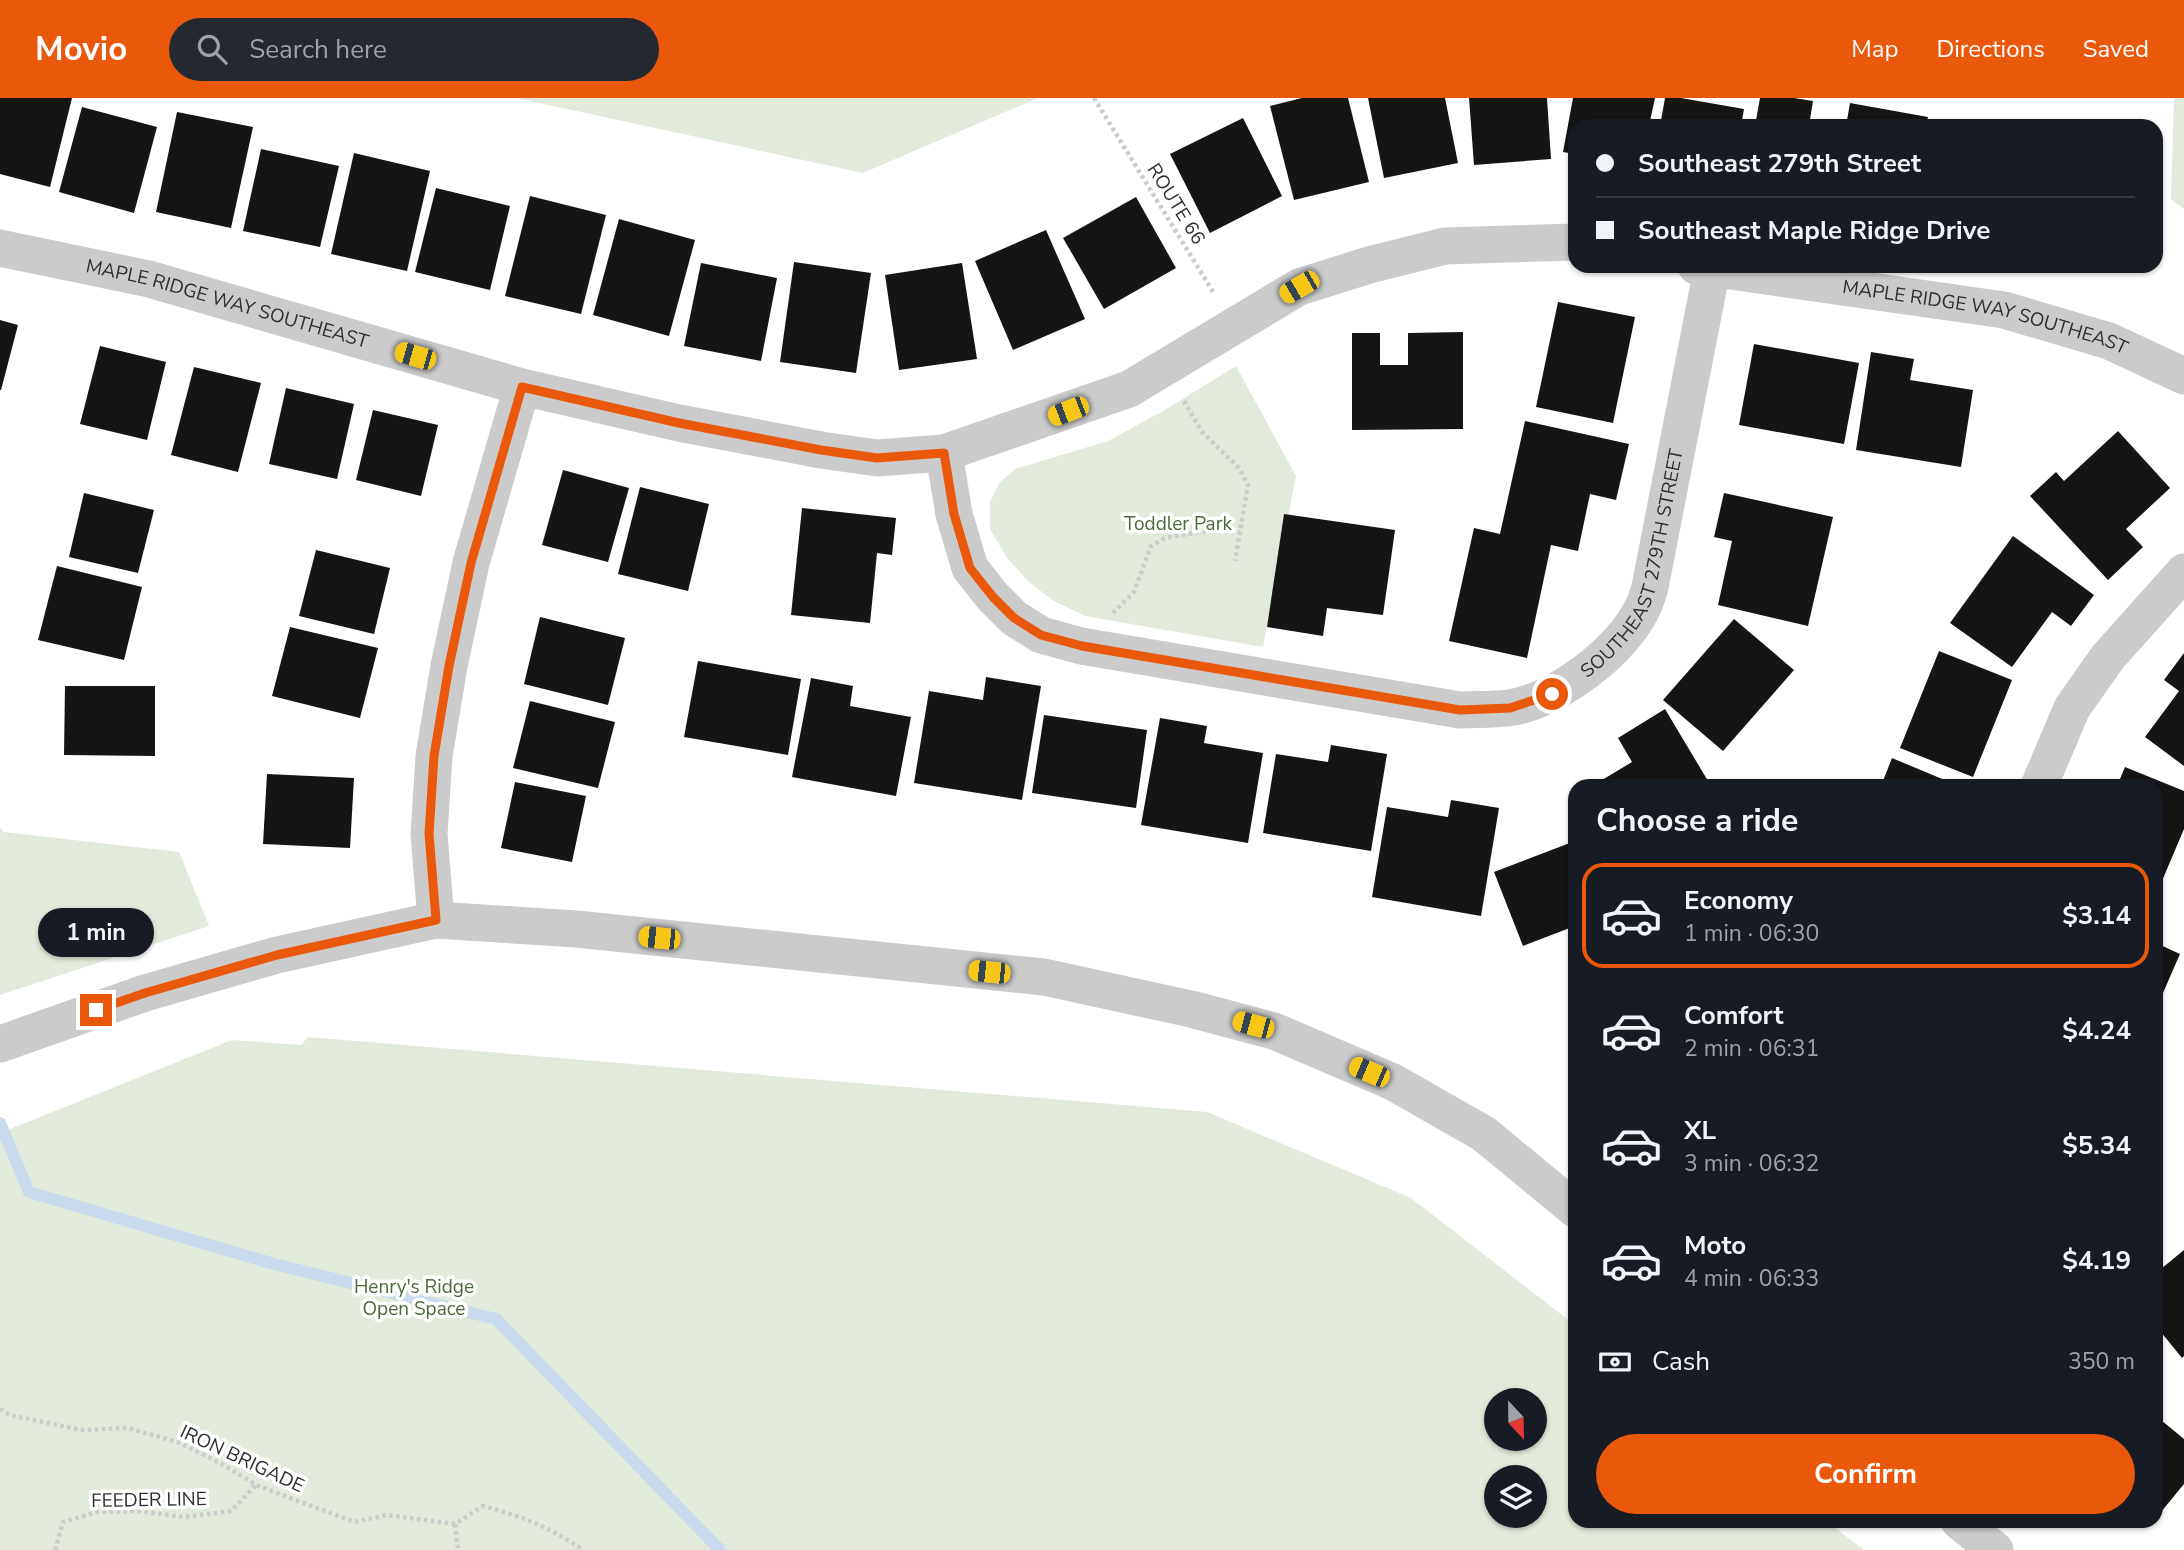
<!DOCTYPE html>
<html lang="en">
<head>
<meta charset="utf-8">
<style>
  body { margin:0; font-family:"Nunito Sans",sans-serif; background:#242831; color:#f1f3f6; height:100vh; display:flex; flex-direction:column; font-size:26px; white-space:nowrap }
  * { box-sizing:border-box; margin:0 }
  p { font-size:23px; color:#9ea1a6 }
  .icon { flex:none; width:38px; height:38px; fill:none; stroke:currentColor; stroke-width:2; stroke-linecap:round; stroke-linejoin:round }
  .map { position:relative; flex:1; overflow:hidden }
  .panel { position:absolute; left:1568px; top:681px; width:595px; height:749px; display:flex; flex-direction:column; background:#171b24; border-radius:21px; box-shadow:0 2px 5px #0004 }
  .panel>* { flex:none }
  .guide { position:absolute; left:1568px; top:21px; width:595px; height:154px; border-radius:21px; box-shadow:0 2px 5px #0004; display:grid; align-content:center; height:154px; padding:0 28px; background:#171b24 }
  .needle { width:46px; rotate:158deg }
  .tools { position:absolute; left:1484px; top:1290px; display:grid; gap:14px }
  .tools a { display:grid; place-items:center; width:63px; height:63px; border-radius:50%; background:#171b24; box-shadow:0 2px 5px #0004; font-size:35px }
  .end { position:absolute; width:32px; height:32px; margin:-16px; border:9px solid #ea580c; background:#fff; box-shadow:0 0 0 4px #fff }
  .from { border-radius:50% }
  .bubble { position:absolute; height:49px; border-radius:24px; background:#171b24; box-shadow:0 2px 5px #0004; font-size:23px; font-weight:700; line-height:49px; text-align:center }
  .car { position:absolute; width:21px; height:42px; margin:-21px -10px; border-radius:9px; box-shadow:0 0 5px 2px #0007; background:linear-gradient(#f5c518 24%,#345 0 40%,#f5c518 0 76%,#345 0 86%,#f5c518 0) }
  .guide b { display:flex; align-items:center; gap:24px; height:66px; font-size:26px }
  .guide b+b { border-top:2px solid #363941 }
  .guide i { width:18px; height:18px; background:#f1f3f6 }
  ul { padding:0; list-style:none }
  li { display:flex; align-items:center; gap:21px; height:105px; margin:0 14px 10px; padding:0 14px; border:4px solid transparent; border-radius:21px }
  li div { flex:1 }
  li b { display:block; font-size:26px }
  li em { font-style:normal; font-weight:700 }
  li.current { border-color:#ea580c }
  li>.icon { width:63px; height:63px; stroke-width:1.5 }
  h2 { padding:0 28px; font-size:32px; line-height:84px }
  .pay { display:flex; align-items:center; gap:18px; height:77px; padding:0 28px; font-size:26px }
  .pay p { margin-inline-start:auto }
  .cta { display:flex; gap:14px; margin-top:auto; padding:14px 28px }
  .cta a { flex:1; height:80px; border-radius:42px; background:#ea580c; color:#fff; font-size:28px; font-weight:700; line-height:80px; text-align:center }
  header { display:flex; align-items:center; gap:42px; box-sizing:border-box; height:98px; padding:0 35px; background:#ea580c; color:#fff }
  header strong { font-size:33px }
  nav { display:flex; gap:38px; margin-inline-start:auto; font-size:24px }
  .search { width:490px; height:63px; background:#242831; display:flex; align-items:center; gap:18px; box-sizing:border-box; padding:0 24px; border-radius:38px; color:#9ea1a6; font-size:26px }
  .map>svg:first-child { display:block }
  .green { fill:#e2ebdb; fill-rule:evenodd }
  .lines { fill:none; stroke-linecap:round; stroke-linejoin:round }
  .stream { stroke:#c8daeb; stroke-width:12 }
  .building { fill:#151515 }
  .path { stroke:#cbcbcb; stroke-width:4.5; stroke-dasharray:3.5 3.5; stroke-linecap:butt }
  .minor { stroke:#cbcbcb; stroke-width:37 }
  .route { stroke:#ea580c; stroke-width:9 }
  .labels { text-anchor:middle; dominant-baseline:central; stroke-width:7; stroke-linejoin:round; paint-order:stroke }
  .street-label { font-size:19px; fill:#2e2e2e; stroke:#fff }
  .park-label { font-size:19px; fill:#4c693c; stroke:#fff }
</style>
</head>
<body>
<header>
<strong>Movio</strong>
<div class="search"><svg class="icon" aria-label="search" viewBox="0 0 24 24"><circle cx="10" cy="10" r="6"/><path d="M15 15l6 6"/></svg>Search here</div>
<nav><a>Map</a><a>Directions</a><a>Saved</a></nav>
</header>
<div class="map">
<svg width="2184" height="1452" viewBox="0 0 2184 1452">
  <rect width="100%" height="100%" fill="#fff"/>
  <g class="green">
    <path d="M516,0H1038L863,75Z"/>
    <path d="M2174,0H2184V111L2171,101Z"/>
    <path d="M1236,268L1296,378L1263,549L1085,518L1052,502L1028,483L1007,460L990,431V404L1000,384L1015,371L1108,343L1163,313Z"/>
    <path d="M0,729L4,734L179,754L209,828L0,897Z"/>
    <path d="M308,939L1207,1014L1411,1100L1575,1227V1423H1826L1864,1452H0V1035L232,942L301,947ZM1535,1302V1340H1496V1302ZM1535,1379V1418H1496V1379Z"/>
  </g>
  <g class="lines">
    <path class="stream" d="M0,1025L29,1094L274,1166L496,1221L720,1452"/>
  </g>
  <g class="building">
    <path d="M0,0H72L50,89L0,76Z"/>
    <path d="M1302,0H1348L1369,84L1294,102L1270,8Z"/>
    <path d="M1368,0H1445L1458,65L1384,80Z"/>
    <path d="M1469,0H1547L1551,61L1474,67Z"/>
    <path d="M1573,0H1655L1649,28H1575V56L1563,54Z"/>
    <path d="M1665,0H1681L1744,11L1741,28H1660Z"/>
    <path d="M1760,0H1794L1813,3L1809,28H1755Z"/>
    <path d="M1850,5L1928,19L1926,28H1846Z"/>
    <path d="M82,9L157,29L134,115L59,94Z"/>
    <path d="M177,14L253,29L231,130L156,114Z"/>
    <path d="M1243,20L1282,98L1210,135L1170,56Z"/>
    <path d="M261,51L339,68L320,149L243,133Z"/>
    <path d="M354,55L430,73L407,173L331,156Z"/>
    <path d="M436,90L510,108L490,192L415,174Z"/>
    <path d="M530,98L606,117L581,216L505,198Z"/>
    <path d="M1136,99L1176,170L1104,211L1063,140Z"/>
    <path d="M619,121L695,142L669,238L593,217Z"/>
    <path d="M1046,132L1085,221L1013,252L975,163Z"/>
    <path d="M794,164L871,175L856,275L780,264Z"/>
    <path d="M701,165L777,180L761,263L684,248Z"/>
    <path d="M962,165L977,261L899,272L885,177Z"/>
    <path d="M1558,204L1635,219L1613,325L1536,309Z"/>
    <path d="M0,222L18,227L1,292H0Z"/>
    <path d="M1463,234V331L1352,332V235H1380V267H1408V235Z"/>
    <path d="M1754,246L1859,265L1844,346L1739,327Z"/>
    <path d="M100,248L166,264L147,342L80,326Z"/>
    <path d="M1871,254L1914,261L1910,282L1973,292L1961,369L1856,352Z"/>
    <path d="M194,269L261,285L238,374L171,357Z"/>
    <path d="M286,290L354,306L337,381L269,366Z"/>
    <path d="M373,312L438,327L421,398L356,382Z"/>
    <path d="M1525,323L1629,346L1616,402L1590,396L1578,453L1551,447L1527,560L1449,543L1474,430L1500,436Z"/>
    <path d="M2118,333L2170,390L2126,431L2143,449L2108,482L2030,398L2056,374L2064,383Z"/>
    <path d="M563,372L629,390L608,464L542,447Z"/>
    <path d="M640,389L709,406L688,493L618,476Z"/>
    <path d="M84,395L154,412L138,475L69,459Z"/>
    <path d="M1724,395L1833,419L1808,528L1718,507L1732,443L1714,439Z"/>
    <path d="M802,410L896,420L892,457L877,455L870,525L791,517Z"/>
    <path d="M1284,416L1395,432L1383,517L1327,510L1323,538L1267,529Z"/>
    <path d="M2013,438L2094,497L2071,528L2052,514L2012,569L1950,525Z"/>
    <path d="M316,452L390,470L374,536L299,518Z"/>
    <path d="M57,468L142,489L124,562L38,542Z"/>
    <path d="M540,519L625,540L608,607L524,586Z"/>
    <path d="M1734,521L1794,572L1723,653L1663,602Z"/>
    <path d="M290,529L378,550L360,620L272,598Z"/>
    <path d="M1939,553L2012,582L1973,679L1900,650Z"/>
    <path d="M2184,555V668L2145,639L2179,593L2164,582Z"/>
    <path d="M698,563L801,581L788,657L684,639Z"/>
    <path d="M986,579L1041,588L1022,702L914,685L929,593L983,602Z"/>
    <path d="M811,580L853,588L850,608L911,619L896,698L792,679Z"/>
    <path d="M65,588H155V658L64,657Z"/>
    <path d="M530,603L615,624L598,690L513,670Z"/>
    <path d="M1665,611L1711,688H1592L1632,664L1618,640Z"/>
    <path d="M1044,617L1147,632L1136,710L1032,695Z"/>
    <path d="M1160,620L1207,628L1204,645L1263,655L1248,745L1141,727Z"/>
    <path d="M1331,647L1387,656L1371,753L1263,735L1276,656L1328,664Z"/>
    <path d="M1892,660L1959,688H1881Z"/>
    <path d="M2125,669L2184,693V731L2156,797V688H2117Z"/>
    <path d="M267,676L354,680L350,750L263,746Z"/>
    <path d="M515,684L586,698L572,764L501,750Z"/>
    <path d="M1451,702L1499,710L1481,818L1372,799L1387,709L1448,719Z"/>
    <path d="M1575,743V828L1523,848L1494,774Z"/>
    <path d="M2156,845L2180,856L2156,911Z"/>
    <path d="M2184,1152V1258L2182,1260L2156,1228V1175Z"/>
    <path d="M2156,1318L2184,1341V1386L2156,1420Z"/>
  </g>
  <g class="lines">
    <g class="path">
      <path d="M1094,0L1215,197"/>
      <path d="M1184,303L1202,334L1239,370L1248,387L1235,463"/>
      <path d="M1113,515L1134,494L1151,448L1165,440L1199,434H1240"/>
      <path d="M0,1311L10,1317L81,1332L128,1330L180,1345L222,1366L256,1387L354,1424L387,1417L455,1426L483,1408C523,1419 548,1428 583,1452"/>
      <path d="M455,1426L458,1452"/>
      <path d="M55,1452L63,1424L97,1414L138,1413L184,1419L231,1413L256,1387"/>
    </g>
    <g class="minor">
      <path id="s1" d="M0,150L149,181L522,289L679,325L821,352L877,360L944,355L1129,291L1299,189L1369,167L1445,148L1575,144"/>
      <path id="s2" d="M1696,168L2004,212L2109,243L2184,278"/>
      <path id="s3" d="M944,355L954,416L970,470L993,499L1014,520L1041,537L1081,548L1460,612C1476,611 1492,612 1508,610C1557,603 1621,554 1643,509C1646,503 1648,495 1650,489L1712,171"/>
      <path d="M2039,688L2072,610L2108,559L2184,474"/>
      <path d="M436,822L429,736L434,658L449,568L471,465L522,289"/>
      <path d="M0,946L145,895L277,857L436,822L576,831L1044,879L1191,911L1274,933L1393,984L1484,1036L1575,1111"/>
      <path d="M1959,1423L1995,1452"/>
    </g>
  </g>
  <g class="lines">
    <path class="route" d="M96,912L145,895L277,857L436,822L429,736L434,658L449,568L471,465L522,289L679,325L821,352L877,360L944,355L954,416L970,470L993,499L1014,520L1041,537L1082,548L1460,612L1510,610L1552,596"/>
  </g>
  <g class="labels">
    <g class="street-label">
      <text transform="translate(1176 106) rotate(58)">ROUTE 66</text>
      <text stroke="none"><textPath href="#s1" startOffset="234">MAPLE RIDGE WAY SOUTHEAST</textPath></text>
      <text stroke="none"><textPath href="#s2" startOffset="294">MAPLE RIDGE WAY SOUTHEAST</textPath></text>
      <text stroke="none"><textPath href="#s3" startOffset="900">SOUTHEAST 279TH STREET</textPath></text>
      <text transform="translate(242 1361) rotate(25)">IRON BRIGADE</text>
      <text transform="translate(149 1402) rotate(-1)">FEEDER LINE</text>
    </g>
    <g class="park-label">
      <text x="1178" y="426">Toddler Park</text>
      <text x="414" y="1189">Henry's Ridge<tspan x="414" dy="22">Open Space</tspan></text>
    </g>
  </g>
</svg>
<div class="tools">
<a><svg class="needle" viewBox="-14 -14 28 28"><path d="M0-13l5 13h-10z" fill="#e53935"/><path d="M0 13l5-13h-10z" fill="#9ea1a6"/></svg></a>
<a><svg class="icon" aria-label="layers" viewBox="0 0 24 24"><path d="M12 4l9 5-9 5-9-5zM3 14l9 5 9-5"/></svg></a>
</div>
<i class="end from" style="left:1552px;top:596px"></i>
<i class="end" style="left:96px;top:912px"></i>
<div class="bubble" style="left:38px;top:810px;width:116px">1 min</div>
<i class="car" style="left:1299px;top:189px;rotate:240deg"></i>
<i class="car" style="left:415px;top:258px;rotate:286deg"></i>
<i class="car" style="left:1068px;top:313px;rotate:249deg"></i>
<i class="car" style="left:659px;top:840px;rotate:276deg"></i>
<i class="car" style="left:989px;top:874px;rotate:276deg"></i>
<i class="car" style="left:1253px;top:927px;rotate:285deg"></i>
<i class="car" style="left:1369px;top:974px;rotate:293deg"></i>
<div class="guide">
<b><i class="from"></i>Southeast 279th Street</b>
<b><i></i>Southeast Maple Ridge Drive</b>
</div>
<section class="panel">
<h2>Choose a ride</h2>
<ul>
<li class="current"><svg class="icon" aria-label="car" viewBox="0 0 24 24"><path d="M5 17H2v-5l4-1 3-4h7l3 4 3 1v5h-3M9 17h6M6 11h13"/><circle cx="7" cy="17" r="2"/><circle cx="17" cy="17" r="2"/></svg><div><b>Economy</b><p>1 min · 06:30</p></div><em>$3.14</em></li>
<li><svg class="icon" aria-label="car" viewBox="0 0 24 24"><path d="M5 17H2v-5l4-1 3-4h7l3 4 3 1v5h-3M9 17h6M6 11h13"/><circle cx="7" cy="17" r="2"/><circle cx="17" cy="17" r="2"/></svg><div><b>Comfort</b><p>2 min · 06:31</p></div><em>$4.24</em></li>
<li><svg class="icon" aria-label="car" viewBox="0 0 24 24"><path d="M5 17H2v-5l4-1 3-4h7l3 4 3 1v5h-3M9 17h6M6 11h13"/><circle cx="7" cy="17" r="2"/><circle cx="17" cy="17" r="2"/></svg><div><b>XL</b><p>3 min · 06:32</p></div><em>$5.34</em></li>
<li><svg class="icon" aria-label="car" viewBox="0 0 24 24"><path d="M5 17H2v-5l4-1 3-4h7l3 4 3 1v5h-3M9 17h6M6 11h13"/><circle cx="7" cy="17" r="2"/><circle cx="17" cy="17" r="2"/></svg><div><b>Moto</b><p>4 min · 06:33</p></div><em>$4.19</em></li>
</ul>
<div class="pay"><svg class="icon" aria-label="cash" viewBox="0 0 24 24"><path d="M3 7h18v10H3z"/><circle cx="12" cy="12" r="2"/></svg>Cash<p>350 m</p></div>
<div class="cta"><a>Confirm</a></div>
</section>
</div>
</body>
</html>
